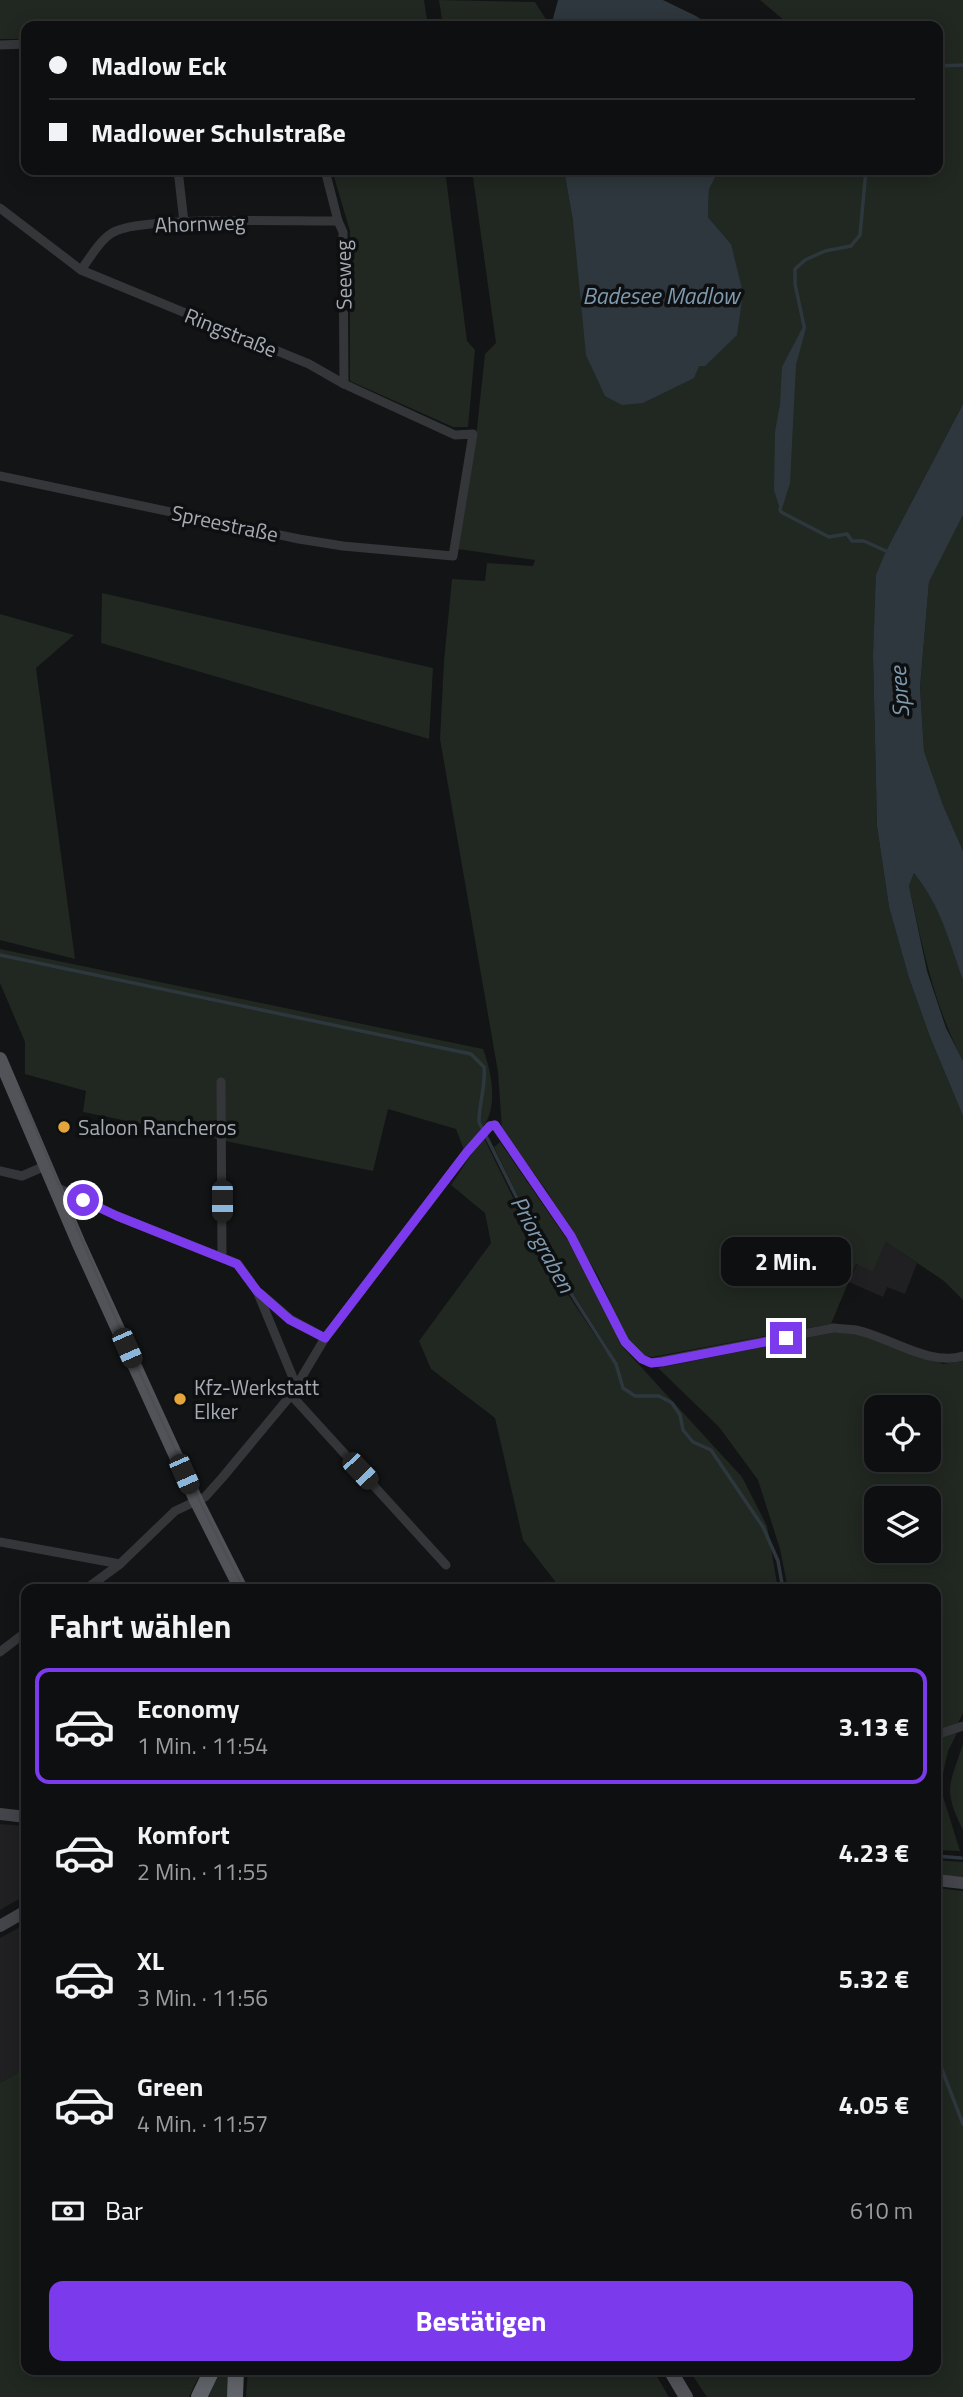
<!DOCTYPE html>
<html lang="de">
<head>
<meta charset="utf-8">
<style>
  body { margin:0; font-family:"Titillium Web",sans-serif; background:#171819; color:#f1f3f6; height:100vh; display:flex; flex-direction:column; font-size:26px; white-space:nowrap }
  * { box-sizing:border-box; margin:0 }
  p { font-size:23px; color:#9b9c9f }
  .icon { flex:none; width:38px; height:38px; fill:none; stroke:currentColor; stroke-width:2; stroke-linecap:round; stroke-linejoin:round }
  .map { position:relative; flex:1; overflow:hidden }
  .sheet { position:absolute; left:21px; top:1584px; width:920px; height:791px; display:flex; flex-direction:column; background:#0e0f10; border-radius:14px; box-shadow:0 4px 18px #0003,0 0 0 2px #2e2f30 }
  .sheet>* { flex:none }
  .banner { position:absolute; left:21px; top:21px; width:922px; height:154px; border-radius:14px; box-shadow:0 4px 18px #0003,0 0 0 2px #2e2f30; display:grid; align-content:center; height:154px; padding:0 28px; background:#0e0f10 }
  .buttons { position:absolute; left:864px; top:1395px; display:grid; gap:14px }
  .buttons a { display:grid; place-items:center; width:77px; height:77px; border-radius:14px; background:#0e0f10; box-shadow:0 4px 18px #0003,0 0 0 2px #2e2f30; font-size:35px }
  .end { position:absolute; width:32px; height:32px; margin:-16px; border:9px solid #7c3aed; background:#fff; box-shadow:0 0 0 4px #fff }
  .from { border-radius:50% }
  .bubble { position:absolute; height:49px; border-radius:14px; background:#0e0f10; box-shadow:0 4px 18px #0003,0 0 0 2px #2e2f30; font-size:23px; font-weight:700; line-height:49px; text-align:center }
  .car { position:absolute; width:21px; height:42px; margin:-21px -10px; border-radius:9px; box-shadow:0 0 5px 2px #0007; background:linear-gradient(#222 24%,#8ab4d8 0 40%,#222 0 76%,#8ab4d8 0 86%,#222 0) }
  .banner b { display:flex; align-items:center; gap:24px; height:66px; font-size:26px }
  .banner b+b { border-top:2px solid #2e2f30 }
  .banner i { width:18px; height:18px; background:#f1f3f6 }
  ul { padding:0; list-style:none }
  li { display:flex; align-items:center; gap:21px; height:116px; margin:0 14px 10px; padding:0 14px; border:4px solid transparent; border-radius:14px }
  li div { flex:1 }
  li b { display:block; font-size:26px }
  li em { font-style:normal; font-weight:700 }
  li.selected { border-color:#7c3aed }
  li>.icon { width:63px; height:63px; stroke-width:1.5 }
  h2 { padding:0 28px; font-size:32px; line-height:84px }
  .pay { display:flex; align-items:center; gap:18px; height:77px; padding:0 28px; font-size:26px }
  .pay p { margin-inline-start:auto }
  .cta { display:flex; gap:14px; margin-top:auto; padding:14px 28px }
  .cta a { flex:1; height:80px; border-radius:14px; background:#7c3aed; color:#fff; font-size:28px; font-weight:700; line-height:80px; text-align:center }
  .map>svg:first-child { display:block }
  .built { fill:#202022 }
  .green { fill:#202821; fill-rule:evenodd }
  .water { fill:#2e373d }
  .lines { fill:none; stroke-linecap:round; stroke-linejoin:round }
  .stream { stroke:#2e373d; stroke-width:3.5 }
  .street { stroke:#35363a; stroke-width:9 }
  .secondary { stroke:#43454a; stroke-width:12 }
  .primary { stroke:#515359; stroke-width:14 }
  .highway { stroke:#61646a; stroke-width:16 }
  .tram { stroke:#4c4e53; stroke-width:2 }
  .route { stroke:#7c3aed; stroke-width:9 }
  .poi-dot { fill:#e5a53b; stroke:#0e0f10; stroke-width:2.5 }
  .labels { text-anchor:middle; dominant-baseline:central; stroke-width:7; stroke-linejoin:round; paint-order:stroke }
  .street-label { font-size:21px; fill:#a6abb4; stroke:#0e0f10 }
  .poi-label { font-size:21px; fill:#a6abb4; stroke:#0e0f10; text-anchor:start }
  .water-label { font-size:23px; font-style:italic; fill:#7f9aae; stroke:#0e0f10 }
</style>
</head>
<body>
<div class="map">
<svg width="963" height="2397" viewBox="0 0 963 2397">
  <rect width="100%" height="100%" fill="#131415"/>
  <g class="built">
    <path d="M886,1242L917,1263L905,1294L887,1287L883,1297L849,1282L857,1264L873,1270Z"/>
    <path d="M0,1824L26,1826V1895L0,1910Z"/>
    <path d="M20,1927L26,1937V2068L0,2083V1938Z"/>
  </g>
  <g class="green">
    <path d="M0,0H424L428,26H26V39H0Z"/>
    <path d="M439,0L535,2L550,26H443Z"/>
    <path d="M760,0H963V404L886,551L877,575L873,655L877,826L889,907L909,978L930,1037L963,1116V1300L944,1281L886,1242L873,1271L856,1264L831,1324L652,1357L642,1355L628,1341L598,1276L546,1190L502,1129L498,1072L440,739L444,661L452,579L485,581L487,563L533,566L535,560L458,549L477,428L485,354L496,343L472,170H564L573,221L643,403L663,392L731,244L708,217L709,189L719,170H938V26H791Z"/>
    <path d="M332,170H445L467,341L475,350L468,427H453L350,381V231Z"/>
    <path d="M963,515V851L943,805L924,751L920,687L929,582Z"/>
    <path d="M102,593L433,668L429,739L101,643Z"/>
    <path d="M0,614L74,635L36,668L75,959L0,940Z"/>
    <path d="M914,873L927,887L941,914L963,980V1061C933,1003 923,948 909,886Z"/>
    <path d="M0,949L483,1049C491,1069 498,1104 485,1124C479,1133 471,1142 464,1150L456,1129L388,1109L373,1171L83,1112L86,1091L25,1074V1042L0,983Z"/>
    <path d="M484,1138L539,1251L607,1353L610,1351L543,1246L494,1147L500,1142L577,1254L600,1294L620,1344L742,1477L767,1526L778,1589H561L523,1540L495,1418L431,1369L419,1341L491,1243L485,1213L451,1185C462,1169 471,1153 484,1138Z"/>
    <path d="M832,1333H855L943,1364L963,1361V1713L958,1723L936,1733V1589H788L780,1549L758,1480L719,1427L658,1368ZM877,1407H929V1460H877ZM877,1498H929V1550H877Z"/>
    <path d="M957,1733L948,1751L940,1787L960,1851L936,1850V1739Z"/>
    <path d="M963,1744V1830C942,1789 950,1784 963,1744Z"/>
    <path d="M936,1860L963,1862V1877L936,1875Z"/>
    <path d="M936,1888L963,1891V2397H707L689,2370H936Z"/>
    <path d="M26,2068V2370H202L189,2397H0V2083Z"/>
    <path d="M221,2370H229L228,2397H208Z"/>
    <path d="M248,2370H653L669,2397H246Z"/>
  </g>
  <g class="water">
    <path d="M558,0H663L696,16L711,26H551Z"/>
    <path d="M564,170H719L709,189L708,217L731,244L743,293L737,335L705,366H699L694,378L643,403L622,405L605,396L586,355L573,221Z"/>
    <path d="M805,323L806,328L796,365L790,483L781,512L774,490L775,432L780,404L782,367Z"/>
    <path d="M963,404V515L929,582L920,687L924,751L943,805L963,851V980C949,941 941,906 914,873L909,886L927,971L946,1028L963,1061V1116L930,1037L909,978L889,907L877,826L873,655L876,575L886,551Z"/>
  </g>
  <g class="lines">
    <g class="stream">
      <path d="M938,66L963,65"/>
      <path d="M804,326L795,284V269L805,260L825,251L851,246L860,235L866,170"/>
      <path d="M780,509L781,512L829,537L847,534L852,541H864L886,551"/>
      <path d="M0,955L471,1054L484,1067C486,1086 479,1102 479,1122L542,1248L616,1364L623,1388L635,1396H659L672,1403L680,1415L683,1430L693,1442L711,1450L763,1527L778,1561L783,1589"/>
      <path d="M936,1856L961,1858"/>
      <path d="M936,2054L963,2124"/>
    </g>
    <g class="street">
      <path d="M0,45L26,44"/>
      <path d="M178,170L184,222"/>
      <path d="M325,170L338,221L343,232L344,384"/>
      <path d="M0,208L81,270L309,364L344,384L455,435L473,434L453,556L343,546L299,539L0,476"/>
      <path d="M81,270C90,258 99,241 112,233C137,215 299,222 338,221"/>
      <path d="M221,1082L222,1256"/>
      <path d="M0,1171L22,1176L45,1166"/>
      <path d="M54,1186L117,1216L238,1264L257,1291L296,1385"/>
      <path d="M261,1294L290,1319L325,1338"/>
      <path d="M291,1395L446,1565"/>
      <path d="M0,1542L120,1564"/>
      <path d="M86,1589L120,1564L175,1511L205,1497L222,1478L291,1395L325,1338L467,1152L490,1126L495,1125L571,1236L625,1342L642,1359L651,1363L834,1328C841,1329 849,1329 856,1330C889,1337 931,1367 963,1356"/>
      <path d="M0,1652L26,1632"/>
      <path d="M936,1735L963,1726"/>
    </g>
    <g class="secondary">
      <path d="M0,1814L26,1817"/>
      <path d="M936,1880L963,1883"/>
      <path d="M0,1926L26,1911"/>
    </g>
    <g class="primary">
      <path d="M0,1059L79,1244L196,1500L241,1589"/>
      <path d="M670,2370L686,2397"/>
    </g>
    <g class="highway">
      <path d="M199,2397L212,2370"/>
      <path d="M235,2397L236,2370"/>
    </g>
    <path class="tram" d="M20,1091C89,1259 160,1428 244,1589"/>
  </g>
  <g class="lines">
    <path class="route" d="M83,1200L117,1216L237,1264L257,1291L290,1320L325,1338L467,1152L490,1126L495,1125L571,1236L625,1342L642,1359L651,1363L662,1362L786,1338"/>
  </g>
  <g class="poi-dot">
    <circle cx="64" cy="1127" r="7"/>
    <circle cx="180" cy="1399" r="7"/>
  </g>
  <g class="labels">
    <g class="street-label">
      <text transform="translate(200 223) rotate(-2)">Ahornweg</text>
      <text transform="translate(343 275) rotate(-91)">Seeweg</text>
      <text transform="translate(231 332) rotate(22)">Ringstraße</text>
      <text transform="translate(225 523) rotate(12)">Spreestraße</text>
    </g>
    <g class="poi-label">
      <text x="78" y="1127">Saloon Rancheros</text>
      <text x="194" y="1387">Kfz-Werkstatt<tspan x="194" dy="24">Elker</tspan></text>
    </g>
    <g class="water-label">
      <text x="661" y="295">Badesee Madlow</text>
      <text transform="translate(899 692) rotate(-94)">Spree</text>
      <text transform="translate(543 1244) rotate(61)">Priorgraben</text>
    </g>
  </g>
</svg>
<div class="buttons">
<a><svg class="icon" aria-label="locate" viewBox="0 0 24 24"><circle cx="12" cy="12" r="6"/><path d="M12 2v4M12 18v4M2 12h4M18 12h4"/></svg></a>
<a><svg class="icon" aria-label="layers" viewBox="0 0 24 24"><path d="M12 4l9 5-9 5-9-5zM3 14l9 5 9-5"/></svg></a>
</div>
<i class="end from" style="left:83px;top:1200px"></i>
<i class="end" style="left:786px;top:1338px"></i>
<div class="bubble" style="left:721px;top:1237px;width:130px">2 Min.</div>
<i class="car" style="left:222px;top:1201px;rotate:180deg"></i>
<i class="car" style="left:127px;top:1348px;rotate:156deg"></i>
<i class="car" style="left:360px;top:1471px;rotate:137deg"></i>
<i class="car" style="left:184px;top:1474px;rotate:156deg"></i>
<div class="banner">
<b><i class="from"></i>Madlow Eck</b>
<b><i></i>Madlower Schulstraße</b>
</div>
<section class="sheet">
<h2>Fahrt wählen</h2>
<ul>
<li class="selected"><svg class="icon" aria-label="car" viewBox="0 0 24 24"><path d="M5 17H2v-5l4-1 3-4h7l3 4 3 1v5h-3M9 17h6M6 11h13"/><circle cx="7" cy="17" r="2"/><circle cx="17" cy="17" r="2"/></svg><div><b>Economy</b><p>1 Min. · 11:54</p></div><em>3.13 €</em></li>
<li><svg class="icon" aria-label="car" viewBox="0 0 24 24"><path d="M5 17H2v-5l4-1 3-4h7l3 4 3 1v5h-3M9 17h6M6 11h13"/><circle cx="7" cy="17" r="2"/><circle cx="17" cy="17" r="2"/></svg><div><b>Komfort</b><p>2 Min. · 11:55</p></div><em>4.23 €</em></li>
<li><svg class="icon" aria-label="car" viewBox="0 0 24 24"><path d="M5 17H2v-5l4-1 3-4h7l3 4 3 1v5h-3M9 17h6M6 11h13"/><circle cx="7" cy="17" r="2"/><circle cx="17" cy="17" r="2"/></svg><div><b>XL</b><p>3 Min. · 11:56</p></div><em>5.32 €</em></li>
<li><svg class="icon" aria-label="car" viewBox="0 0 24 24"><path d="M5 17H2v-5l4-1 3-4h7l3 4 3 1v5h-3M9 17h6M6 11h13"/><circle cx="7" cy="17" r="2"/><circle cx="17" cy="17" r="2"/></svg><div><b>Green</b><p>4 Min. · 11:57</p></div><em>4.05 €</em></li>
</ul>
<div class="pay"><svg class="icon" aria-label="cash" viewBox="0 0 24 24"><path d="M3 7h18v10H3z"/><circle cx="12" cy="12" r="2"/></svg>Bar<p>610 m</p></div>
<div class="cta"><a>Bestätigen</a></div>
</section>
</div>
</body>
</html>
